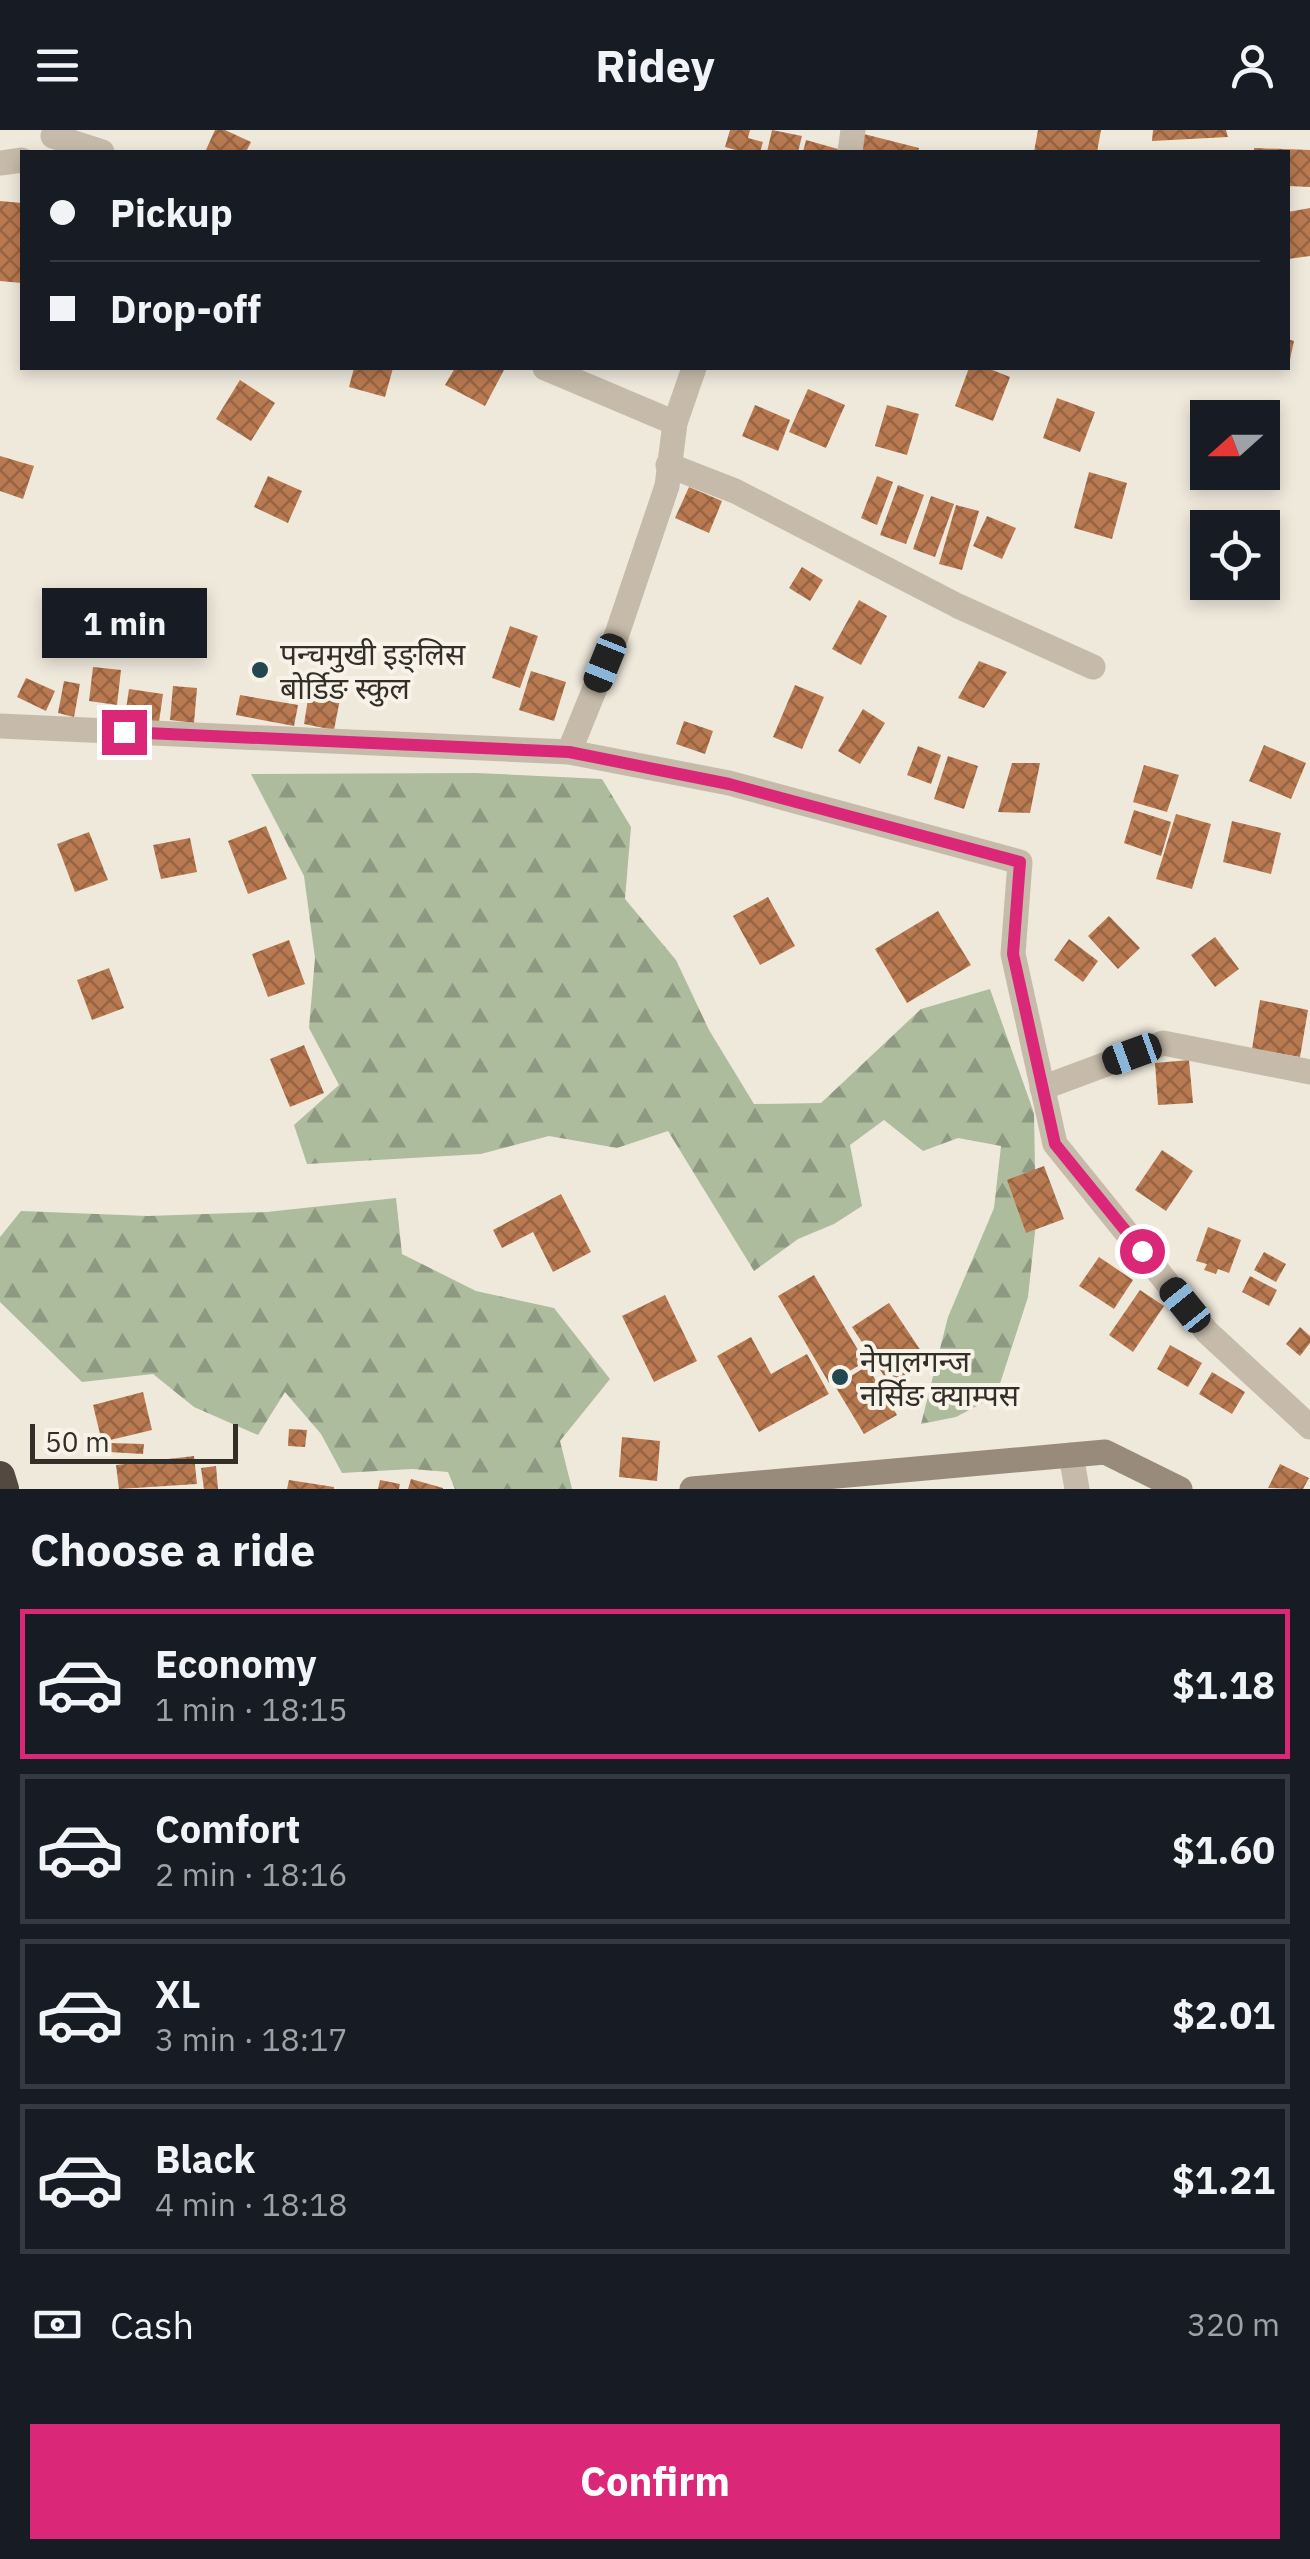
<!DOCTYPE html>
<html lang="en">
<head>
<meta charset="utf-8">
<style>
  body { margin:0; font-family:"IBM Plex Sans","Noto Sans Devanagari",sans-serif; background:#242831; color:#f1f3f6; height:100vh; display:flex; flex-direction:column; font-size:38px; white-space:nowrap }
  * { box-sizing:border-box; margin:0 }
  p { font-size:32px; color:#9ea1a6 }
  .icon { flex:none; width:55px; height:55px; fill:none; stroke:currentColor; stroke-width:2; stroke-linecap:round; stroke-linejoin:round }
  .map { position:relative; height:1359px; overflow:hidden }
  .sheet { display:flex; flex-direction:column; background:#171b24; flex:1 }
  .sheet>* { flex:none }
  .banner { position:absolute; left:20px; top:20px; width:1270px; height:220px; border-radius:0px; box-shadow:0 5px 15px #0003; display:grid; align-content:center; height:220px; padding:0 30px; background:#171b24 }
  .needle { width:65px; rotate:249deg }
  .buttons { position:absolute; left:1190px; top:270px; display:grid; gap:20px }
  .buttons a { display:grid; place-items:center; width:90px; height:90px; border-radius:0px; background:#171b24; box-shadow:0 5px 15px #0003; font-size:50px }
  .scale { position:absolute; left:30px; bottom:25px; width:208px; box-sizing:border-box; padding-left:10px; border:5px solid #342e28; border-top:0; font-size:28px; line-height:35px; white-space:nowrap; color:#342e28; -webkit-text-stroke:8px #f7f3e8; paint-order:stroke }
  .end { position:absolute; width:45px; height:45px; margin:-22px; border:12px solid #db2777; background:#fff; box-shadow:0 0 0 5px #fff }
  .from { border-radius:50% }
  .bubble { position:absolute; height:70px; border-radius:0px; background:#171b24; box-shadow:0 5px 15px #0003; font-size:32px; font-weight:700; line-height:70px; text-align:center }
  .car { position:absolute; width:30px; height:60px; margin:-30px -15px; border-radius:12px; box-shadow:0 0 8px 2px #0007; background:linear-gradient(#222 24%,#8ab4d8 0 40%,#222 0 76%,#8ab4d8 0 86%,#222 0) }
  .banner b { display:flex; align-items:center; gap:35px; height:95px; font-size:38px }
  .banner b+b { border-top:2px solid #363941 }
  .banner i { width:25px; height:25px; background:#f1f3f6 }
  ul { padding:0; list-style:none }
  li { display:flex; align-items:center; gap:30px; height:150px; margin:0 20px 15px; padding:0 10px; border:5px solid #363941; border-radius:0px }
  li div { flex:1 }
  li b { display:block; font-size:38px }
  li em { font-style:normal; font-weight:700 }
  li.current { border-color:#db2777 }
  li>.icon { width:90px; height:90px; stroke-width:1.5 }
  h2 { padding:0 30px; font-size:45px; line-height:120px }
  .pay { display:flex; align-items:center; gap:25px; height:110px; padding:0 30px; font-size:38px }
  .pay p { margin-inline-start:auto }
  .cta { display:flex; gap:20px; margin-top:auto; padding:20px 30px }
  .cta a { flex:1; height:115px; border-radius:0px; background:#db2777; color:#fff; font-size:40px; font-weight:700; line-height:115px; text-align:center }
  header { display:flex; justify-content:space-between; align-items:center; height:130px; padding:0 30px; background:#171b24; font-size:45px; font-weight:700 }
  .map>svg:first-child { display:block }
  .forest { fill:url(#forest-firs) }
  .building { fill:url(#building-cross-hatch) }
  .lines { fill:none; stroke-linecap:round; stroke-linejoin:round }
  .street { stroke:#c6bbaa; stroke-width:25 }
  .secondary { stroke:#998b7b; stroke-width:25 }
  .highway { stroke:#544940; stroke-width:30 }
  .route { stroke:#db2777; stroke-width:12 }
  .poi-dot { fill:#224751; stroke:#f7f3e8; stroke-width:4 }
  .labels { text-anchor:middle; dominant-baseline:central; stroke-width:8; stroke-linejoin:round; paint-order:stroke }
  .poi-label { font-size:30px; fill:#342e28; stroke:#f7f3e8; text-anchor:start }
</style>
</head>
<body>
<header><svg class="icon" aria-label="menu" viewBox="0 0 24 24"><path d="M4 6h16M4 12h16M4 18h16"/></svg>Ridey<svg class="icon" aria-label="person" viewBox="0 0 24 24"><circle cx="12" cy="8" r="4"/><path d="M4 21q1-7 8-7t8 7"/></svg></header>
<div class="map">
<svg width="1310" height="1359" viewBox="0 0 1310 1359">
  <defs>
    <pattern id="forest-firs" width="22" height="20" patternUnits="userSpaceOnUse" patternTransform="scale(2.5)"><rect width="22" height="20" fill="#aebc9e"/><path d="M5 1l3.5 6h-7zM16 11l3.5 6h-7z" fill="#8e9981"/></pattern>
    <pattern id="building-cross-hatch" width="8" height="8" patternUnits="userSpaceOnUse" patternTransform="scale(2.5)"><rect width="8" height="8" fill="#b97a51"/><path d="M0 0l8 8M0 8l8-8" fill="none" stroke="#976443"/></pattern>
  </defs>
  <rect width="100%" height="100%" fill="#efe9dc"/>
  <g class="forest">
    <path d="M476,643L602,649L631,697L625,769L676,830L709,900L754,974L821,973L921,879L990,859L1034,983L1036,1093L1028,1167L996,1266L956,1287L921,1294L948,1187L994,1078L1001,1016L958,1008L923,1021L884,990L850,1015L862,1076L834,1094L798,1109L754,1141L668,1001L617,1018L549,1006L481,1024L307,1034L294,995L339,955L309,898L315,828L304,746L251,644Z"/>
    <path d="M396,1068L402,1124L476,1161L554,1178L610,1249L560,1311L572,1359H455L448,1342L412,1339L342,1343L321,1304L285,1262L258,1305L194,1277L153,1244L82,1252L0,1172V1107L21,1081L148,1086L267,1082Z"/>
  </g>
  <g class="building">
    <path d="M215,0H225L251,12L246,22H205Z"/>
    <path d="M730,0H750L748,8L763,12L760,22H743L725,17Z"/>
    <path d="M772,0L802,6L798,22H767Z"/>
    <path d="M1038,0H1101L1097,22H1034Z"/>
    <path d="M1153,0H1226L1228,7L1152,11Z"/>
    <path d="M860,3L919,18L918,22H855Z"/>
    <path d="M806,10L838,19L837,22H803Z"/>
    <path d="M1254,18L1310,20V57L1288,56V22H1254Z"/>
    <path d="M0,71L22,73V153L0,151Z"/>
    <path d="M1310,78V126L1288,129V82Z"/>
    <path d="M1288,209L1294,211L1289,234L1288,233Z"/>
    <path d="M354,238H393L385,267L349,257Z"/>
    <path d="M455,238H500L504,240L485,276L445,255Z"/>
    <path d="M969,238H987L1010,247L993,291L955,276Z"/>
    <path d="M240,250L275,273L251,311L216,289Z"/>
    <path d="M808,259L845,275L826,318L789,302Z"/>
    <path d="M1057,268L1095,282L1080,322L1043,308Z"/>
    <path d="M755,275L790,290L778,321L742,306Z"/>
    <path d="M887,275L919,284L907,325L875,316Z"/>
    <path d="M0,326L34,336L23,369L0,361Z"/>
    <path d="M1089,342L1127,353L1112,409L1074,398Z"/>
    <path d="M268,346L302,361L288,393L254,377Z"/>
    <path d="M877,346L893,352L877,395L861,388Z"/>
    <path d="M898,355L924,365L906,414L880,405Z"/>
    <path d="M689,357L722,371L709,403L675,388Z"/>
    <path d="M931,366L954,374L935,427L913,419Z"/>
    <path d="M956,375L979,381L962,440L939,434Z"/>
    <path d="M987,386L1016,398L1002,429L973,416Z"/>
    <path d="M802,437L823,450L810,471L789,458Z"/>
    <path d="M859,470L887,486L861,535L832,519Z"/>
    <path d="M510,496L538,506L520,558L492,548Z"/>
    <path d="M979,531L1007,542L984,578L958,568Z"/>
    <path d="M93,537L121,540L117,575L89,571Z"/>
    <path d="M531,541L566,552L554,591L519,580Z"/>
    <path d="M26,548L55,561L46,581L17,567Z"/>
    <path d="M64,551L80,554L74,587L58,583Z"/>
    <path d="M795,555L824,567L802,619L773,607Z"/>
    <path d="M173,556L197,558L194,593L170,590Z"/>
    <path d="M129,559L163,564L159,592L125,586Z"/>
    <path d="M309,563L340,569L334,600L304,594Z"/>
    <path d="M240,565L298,575L294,596L236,585Z"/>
    <path d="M863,579L885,593L860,634L838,621Z"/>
    <path d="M684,591L713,601L705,624L676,614Z"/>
    <path d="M1264,615L1306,633L1291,669L1249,651Z"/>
    <path d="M918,616L941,625L931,654L907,645Z"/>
    <path d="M948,626L978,636L964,679L934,669Z"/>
    <path d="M1012,633H1040L1030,683L998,682Z"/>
    <path d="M1144,635L1179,645L1167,682L1133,672Z"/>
    <path d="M1134,680L1171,692L1161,726L1124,713Z"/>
    <path d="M1176,684L1211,694L1192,759L1156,749Z"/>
    <path d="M1232,691L1281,703L1271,744L1223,732Z"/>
    <path d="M266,696L287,749L248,764L228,711Z"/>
    <path d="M89,702L108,750L75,762L57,714Z"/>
    <path d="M190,708L197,742L161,749L153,715Z"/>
    <path d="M768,767L795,816L760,835L733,786Z"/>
    <path d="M938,781L971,835L907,873L875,819Z"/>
    <path d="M1109,786L1140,818L1118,839L1088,806Z"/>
    <path d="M1215,807L1239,839L1215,857L1191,825Z"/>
    <path d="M1069,809L1098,831L1083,852L1054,830Z"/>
    <path d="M289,810L305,854L268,867L252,824Z"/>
    <path d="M109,838L124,878L92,890L77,850Z"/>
    <path d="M1260,870L1308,880L1300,927L1252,919Z"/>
    <path d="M304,915L324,963L290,977L270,929Z"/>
    <path d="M1189,930L1193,973L1158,975L1155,933Z"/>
    <path d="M1162,1020L1193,1041L1166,1081L1135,1060Z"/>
    <path d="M1044,1036L1064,1089L1026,1103L1007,1050Z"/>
    <path d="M561,1064L591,1122L553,1142L533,1102L502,1118L493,1100Z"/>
    <path d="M1208,1097L1241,1110L1229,1143L1218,1139L1216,1144L1204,1140L1207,1134L1196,1131Z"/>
    <path d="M1264,1122L1286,1134L1276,1152L1254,1140Z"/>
    <path d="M1099,1127L1133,1150L1114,1179L1079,1156Z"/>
    <path d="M814,1145L865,1232L829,1253L778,1166Z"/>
    <path d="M1250,1146L1277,1160L1269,1176L1242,1162Z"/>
    <path d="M1140,1160L1164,1176L1133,1222L1109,1205Z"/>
    <path d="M665,1165L697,1231L654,1252L622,1186Z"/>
    <path d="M889,1173L927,1230L890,1255L852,1197Z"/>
    <path d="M1300,1197L1310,1206V1213L1300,1226L1286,1214Z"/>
    <path d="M751,1207L771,1244L807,1224L829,1264L759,1302L717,1226Z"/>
    <path d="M1170,1215L1202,1233L1188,1257L1157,1239Z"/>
    <path d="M867,1236L897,1285L864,1304L835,1256Z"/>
    <path d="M1212,1242L1245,1262L1232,1284L1199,1264Z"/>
    <path d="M143,1262L152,1300L102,1312L93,1275Z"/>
    <path d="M289,1299L307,1300L305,1317L288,1316Z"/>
    <path d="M622,1307L660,1311L657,1351L619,1347Z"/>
    <path d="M109,1313L144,1314L143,1324L109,1322Z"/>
    <path d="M194,1326L197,1354L119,1359L116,1335Z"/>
    <path d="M1280,1334L1309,1348L1303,1359L1268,1358Z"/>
    <path d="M216,1336L218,1359H204L201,1338Z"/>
    <path d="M411,1349L443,1358V1359H408Z"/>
    <path d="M289,1350L334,1357V1359H287Z"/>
    <path d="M380,1350L400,1354L399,1359H378Z"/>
  </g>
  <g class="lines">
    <g class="street">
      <path d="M53,6L102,22"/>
      <path d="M850,22L853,0"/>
      <path d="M0,33L22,30"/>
      <path d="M545,238L675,293"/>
      <path d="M668,335L735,361L958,476L1093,537"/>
      <path d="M0,596L569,622L729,653L1020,732L1013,824L1055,1014L1207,1202L1310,1297"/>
      <path d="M569,622L617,504L667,356L675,293L694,238"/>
      <path d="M1042,958L1163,913L1310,942"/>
      <path d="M1071,1325L1077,1359"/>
    </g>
    <path class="secondary" d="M692,1359L1105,1322L1180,1359"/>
    <path class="highway" d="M0,1346L4,1359"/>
  </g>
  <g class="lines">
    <path class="route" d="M124,602L569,622L729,654L1020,732L1013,824L1055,1014L1142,1121"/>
  </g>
  <g class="poi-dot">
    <circle cx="260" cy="540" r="10"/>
    <circle cx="840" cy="1247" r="10"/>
  </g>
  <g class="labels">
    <g class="poi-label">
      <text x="280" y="523">पन्चमुखी इङ्लिस<tspan x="280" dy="34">बोर्डिङ स्कुल</tspan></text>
      <text x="860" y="1230">नेपालगन्ज<tspan x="860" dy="34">नर्सिङ क्याम्पस</tspan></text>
    </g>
  </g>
</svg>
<div class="buttons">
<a><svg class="needle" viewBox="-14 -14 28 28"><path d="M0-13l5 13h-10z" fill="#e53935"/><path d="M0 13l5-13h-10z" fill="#9ea1a6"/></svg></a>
<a><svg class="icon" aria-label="locate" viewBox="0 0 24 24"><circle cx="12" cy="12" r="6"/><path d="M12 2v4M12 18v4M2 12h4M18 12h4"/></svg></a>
</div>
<div class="scale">50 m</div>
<i class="end from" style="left:1142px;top:1121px"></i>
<i class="end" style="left:124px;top:602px"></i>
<div class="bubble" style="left:42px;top:458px;width:165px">1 min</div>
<i class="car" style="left:605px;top:533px;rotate:202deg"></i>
<i class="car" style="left:1132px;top:924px;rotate:250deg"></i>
<i class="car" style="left:1185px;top:1175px;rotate:321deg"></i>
<div class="banner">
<b><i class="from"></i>Pickup</b>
<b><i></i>Drop-off</b>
</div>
</div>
<section class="sheet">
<h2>Choose a ride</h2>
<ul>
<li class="current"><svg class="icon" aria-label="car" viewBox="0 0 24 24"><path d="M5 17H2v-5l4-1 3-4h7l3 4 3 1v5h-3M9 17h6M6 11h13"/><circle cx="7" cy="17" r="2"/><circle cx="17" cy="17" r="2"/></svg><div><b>Economy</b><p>1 min · 18:15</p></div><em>$1.18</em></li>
<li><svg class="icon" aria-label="car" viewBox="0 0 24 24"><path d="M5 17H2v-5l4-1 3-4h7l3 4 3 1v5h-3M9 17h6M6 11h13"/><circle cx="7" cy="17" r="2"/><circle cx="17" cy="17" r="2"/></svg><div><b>Comfort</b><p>2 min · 18:16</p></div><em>$1.60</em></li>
<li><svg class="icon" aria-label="car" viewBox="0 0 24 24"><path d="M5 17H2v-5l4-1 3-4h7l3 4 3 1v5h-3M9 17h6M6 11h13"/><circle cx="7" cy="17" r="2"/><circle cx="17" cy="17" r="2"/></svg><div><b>XL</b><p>3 min · 18:17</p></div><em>$2.01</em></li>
<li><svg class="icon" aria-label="car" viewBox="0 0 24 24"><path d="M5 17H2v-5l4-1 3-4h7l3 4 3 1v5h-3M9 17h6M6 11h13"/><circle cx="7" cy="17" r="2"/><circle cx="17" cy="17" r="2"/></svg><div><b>Black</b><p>4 min · 18:18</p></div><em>$1.21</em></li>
</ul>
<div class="pay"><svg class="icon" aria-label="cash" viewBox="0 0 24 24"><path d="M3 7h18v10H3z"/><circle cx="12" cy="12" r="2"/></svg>Cash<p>320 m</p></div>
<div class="cta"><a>Confirm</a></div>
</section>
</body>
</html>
